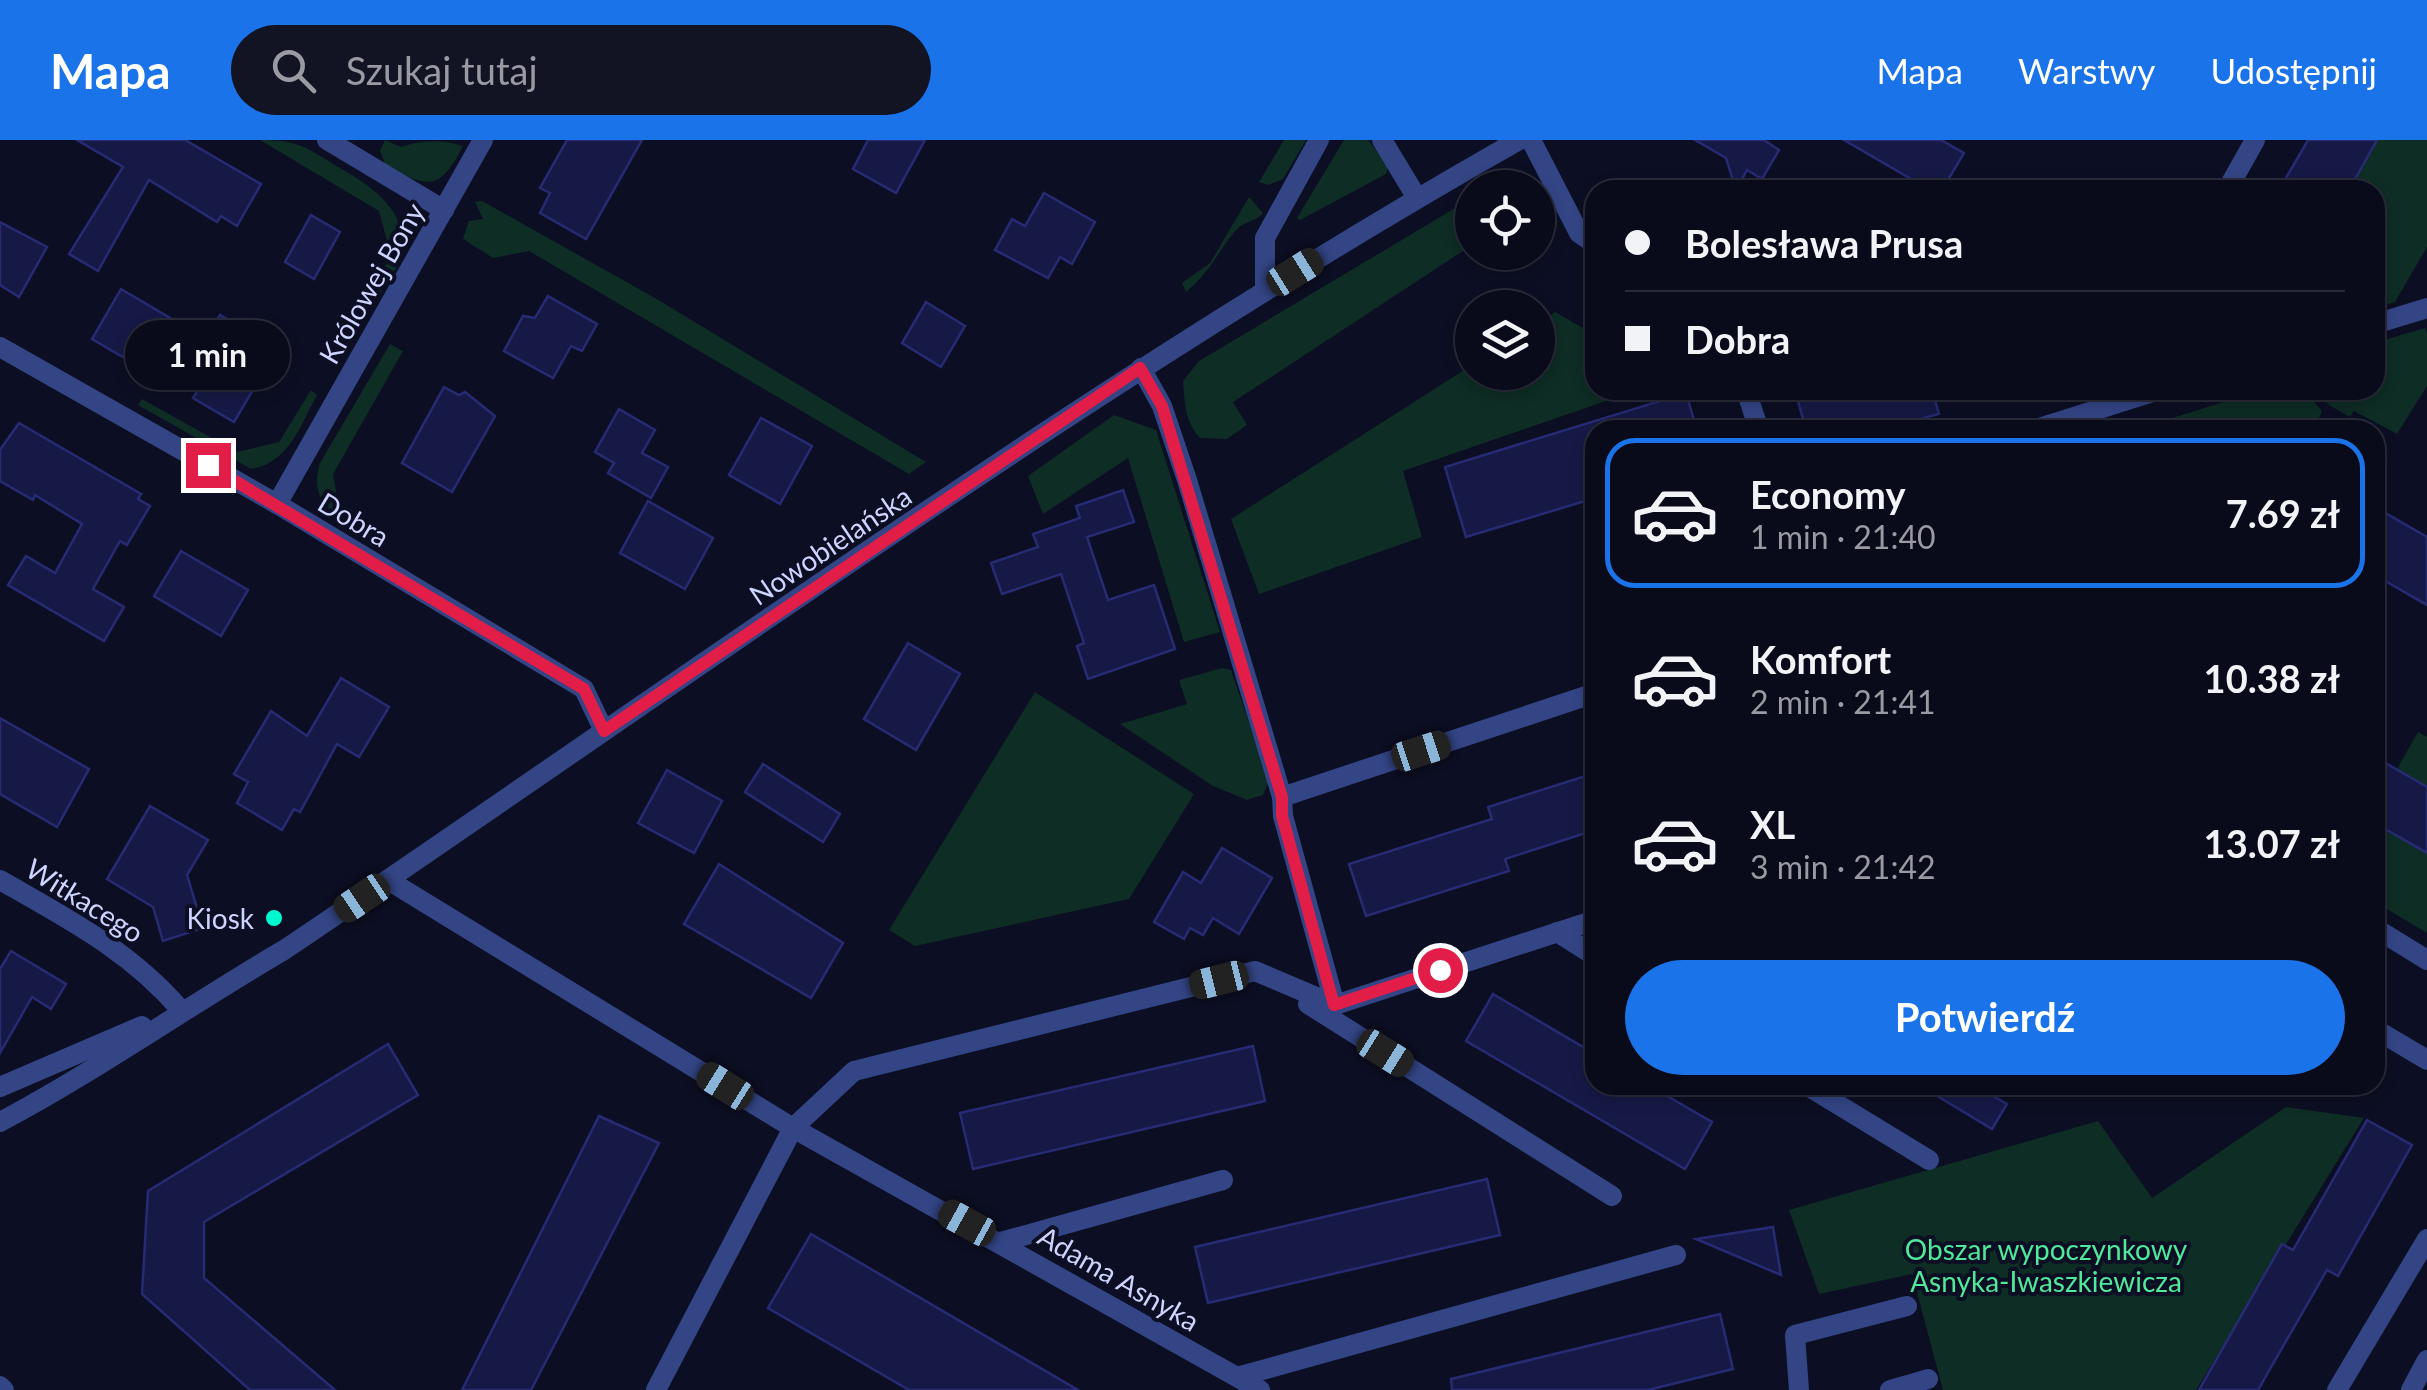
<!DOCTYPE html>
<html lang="pl">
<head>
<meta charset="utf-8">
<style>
  body { margin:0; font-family:Lato,sans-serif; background:#121323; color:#f1f3f6; height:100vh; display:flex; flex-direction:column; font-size:38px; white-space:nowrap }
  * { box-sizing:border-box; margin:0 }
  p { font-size:32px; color:#999aa2 }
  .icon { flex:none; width:55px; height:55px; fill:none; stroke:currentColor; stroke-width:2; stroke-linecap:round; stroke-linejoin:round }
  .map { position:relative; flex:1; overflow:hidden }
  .drawer { position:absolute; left:1585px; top:280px; width:800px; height:675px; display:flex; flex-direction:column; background:#090a1a; border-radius:30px; box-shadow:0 5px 15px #0003,0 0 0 2px #292b39 }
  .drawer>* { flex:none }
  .top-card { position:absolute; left:1585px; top:40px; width:800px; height:220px; border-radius:30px; box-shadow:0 5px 15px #0003,0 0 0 2px #292b39; display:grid; align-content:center; height:220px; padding:0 40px; background:#090a1a }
  .tools { position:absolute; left:1455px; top:30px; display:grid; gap:20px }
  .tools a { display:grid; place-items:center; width:100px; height:100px; border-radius:50%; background:#090a1a; box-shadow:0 5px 15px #0003,0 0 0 2px #292b39; font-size:50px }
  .end { position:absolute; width:45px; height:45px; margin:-22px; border:12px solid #e11d48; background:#fff; box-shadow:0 0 0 5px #fff }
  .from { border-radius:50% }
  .bubble { position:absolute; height:70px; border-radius:35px; background:#090a1a; box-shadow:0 5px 15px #0003,0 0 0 2px #292b39; font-size:32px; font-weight:700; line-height:70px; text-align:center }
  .car { position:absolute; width:30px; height:60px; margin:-30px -15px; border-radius:12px; box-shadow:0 0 8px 2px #0007; background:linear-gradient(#222 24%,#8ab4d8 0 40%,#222 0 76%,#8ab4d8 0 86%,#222 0) }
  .top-card b { display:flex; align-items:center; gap:35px; height:95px; font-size:38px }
  .top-card b+b { border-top:2px solid #292b39 }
  .top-card i { width:25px; height:25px; background:#f1f3f6 }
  ul { padding:18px 0 0; list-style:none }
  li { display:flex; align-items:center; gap:30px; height:150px; margin:0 20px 15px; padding:0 20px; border:5px solid transparent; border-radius:30px }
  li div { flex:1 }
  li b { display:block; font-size:38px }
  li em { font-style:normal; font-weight:700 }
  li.active { border-color:#1a73e8 }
  li>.icon { width:90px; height:90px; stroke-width:1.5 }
  .primary-button { display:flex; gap:20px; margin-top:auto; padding:20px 40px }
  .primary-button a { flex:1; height:115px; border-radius:60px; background:#1a73e8; color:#fff; font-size:40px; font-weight:700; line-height:115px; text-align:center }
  header { display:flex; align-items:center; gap:60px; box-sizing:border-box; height:140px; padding:0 50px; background:#1a73e8; color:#fff }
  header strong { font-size:48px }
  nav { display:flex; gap:55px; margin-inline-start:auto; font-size:35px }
  .search { width:700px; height:90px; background:#121323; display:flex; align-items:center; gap:25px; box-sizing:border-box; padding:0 35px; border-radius:55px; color:#999aa2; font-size:38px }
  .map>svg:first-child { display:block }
  .green { fill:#0e2d24 }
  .building { fill:#161945; stroke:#262b73; stroke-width:2.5 }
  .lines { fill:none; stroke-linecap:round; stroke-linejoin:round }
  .minor { stroke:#334585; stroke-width:20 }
  .tertiary { stroke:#334585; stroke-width:20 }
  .route { stroke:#e11d48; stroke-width:12 }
  .poi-dot { fill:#00f8d0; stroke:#0c0e23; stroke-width:4 }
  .labels { text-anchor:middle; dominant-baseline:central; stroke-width:8; stroke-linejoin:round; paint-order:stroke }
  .street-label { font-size:28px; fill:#cdd5ff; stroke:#0c0e23 }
  .poi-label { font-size:28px; fill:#cdd5ff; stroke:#0c0e23; text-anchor:end }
  .park-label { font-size:28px; fill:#50e89a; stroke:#0c0e23 }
</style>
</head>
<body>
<header>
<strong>Mapa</strong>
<div class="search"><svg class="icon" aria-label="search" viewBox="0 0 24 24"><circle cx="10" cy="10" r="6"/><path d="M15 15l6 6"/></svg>Szukaj tutaj</div>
<nav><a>Mapa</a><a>Warstwy</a><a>Udostępnij</a></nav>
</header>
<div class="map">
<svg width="2427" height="1250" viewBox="0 0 2427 1250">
  <rect width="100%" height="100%" fill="#0c0e23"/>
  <g class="green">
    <path d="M260,0C299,0 307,8 340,28C373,47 412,73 400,119C397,131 386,143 380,154L371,149L391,116L379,71Z"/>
    <path d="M385,0L401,7C421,0 444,0 463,6C439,52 429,48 386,26L380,11Z"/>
    <path d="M1284,0H1306L1283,39L1268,45L1259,42Z"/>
    <path d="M1344,0H1368L1388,26L1386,34L1300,80L1297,78Z"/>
    <path d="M2377,0H2427V107L2395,162L2375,168V50H2349Z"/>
    <path d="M1249,57L1263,73C1256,82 1244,81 1237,89C1217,112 1213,129 1186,152L1182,143L1210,123Z"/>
    <path d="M1472,58V105L1233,262L1247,285L1227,299L1200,298C1184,280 1185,263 1183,241L1199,221Z"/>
    <path d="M482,61L655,158L926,322L909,334L529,111L493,118L463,99L469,81L483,79L475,62Z"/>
    <path d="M1555,172L1595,195V250H1638L1403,331L1422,397L1259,454L1231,379L1472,225V232H1538V184Z"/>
    <path d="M2375,188L2381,201L2425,188L2427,194V246L2397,294L2354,271L2350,277L2329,265L2317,250H2375Z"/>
    <path d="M390,204L403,211L333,334L340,374L370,395C338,376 307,365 320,323Z"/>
    <path d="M311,250L317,255C300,286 289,323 251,329L138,265L142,259L237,312L279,302Z"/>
    <path d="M2263,250H2304L2322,271L2314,290H2133Z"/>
    <path d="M1114,275L1156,290L1220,492L1184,502L1128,318L1043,374L1028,336Z"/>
    <path d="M1222,528L1231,530L1269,641L1263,655L1247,660L1213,646L1120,584L1187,564L1179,540Z"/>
    <path d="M1035,552L1194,654L1129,759L915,806L889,790Z"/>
    <path d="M2418,592L2427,597V647L2397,629Z"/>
    <path d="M2375,683L2427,713V793L2375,762Z"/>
    <path d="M2286,967L2364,978L2196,1250H1943L1912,1134L1819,1154L1789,1070L2098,981L2152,1058Z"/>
  </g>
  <g class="building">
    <path d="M77,0H185L261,44L237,86L221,76L217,82L149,40L98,131L69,114L123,27Z"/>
    <path d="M567,0H642L586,99L540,73L550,53L540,48Z"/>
    <path d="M868,0H925L896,53L853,29Z"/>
    <path d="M1695,0H1764L1779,10L1762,39L1747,30L1736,50L1726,18Z"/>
    <path d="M1844,0H1941L1964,13L1942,50H1930Z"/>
    <path d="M2308,0H2377L2349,50H2279Z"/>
    <path d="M1044,53L1095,82L1072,124L1060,117L1048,138L995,110L1012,79L1025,86Z"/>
    <path d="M311,75L340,92L314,139L285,122Z"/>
    <path d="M0,82L47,107L19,157L0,145Z"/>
    <path d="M121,149L206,199L220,175L263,200L243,235L257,243L234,282L193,258L205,239L151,207L140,227L92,199Z"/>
    <path d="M548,156L597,184L582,211L571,206L553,238L504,211L523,176L535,178Z"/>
    <path d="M926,162L965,186L941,227L902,203Z"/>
    <path d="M444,247L459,255L465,252L495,276L452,352L402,323Z"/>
    <path d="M1795,250H1932L1939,274L1881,290H1806Z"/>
    <path d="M1686,253L1697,290H1595V358L1466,397L1445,327Z"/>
    <path d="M619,269L655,290L642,313L668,327L651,358L608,333L614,323L595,312Z"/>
    <path d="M761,278L812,306L780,364L729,335Z"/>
    <path d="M19,283L141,354L138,359L150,366L127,405L120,401L93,449L124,467L104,501L8,445L26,416L55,433L82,384L35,355L33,360L0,341V310Z"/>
    <path d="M1123,350L1134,382L1087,397L1108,460L1154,445L1175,509L1088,539L1077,506L1084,503L1061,434L1002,454L991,423L1038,407L1033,394L1080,378L1076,366Z"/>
    <path d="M648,361L713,398L685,449L620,413Z"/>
    <path d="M2375,367L2427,397V465L2375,435Z"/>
    <path d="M181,411L248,450L221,496L154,456Z"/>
    <path d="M908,503L960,534L916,610L864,579Z"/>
    <path d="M341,538L389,567L359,617L337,604L300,672L294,669L282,690L237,663L248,642L234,634L271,571L307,596Z"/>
    <path d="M0,578L89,629L57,687L0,654Z"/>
    <path d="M2375,617L2427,647V713L2375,683Z"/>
    <path d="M763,624L840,674L823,702L745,652Z"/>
    <path d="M667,630L722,661L694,713L638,683Z"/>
    <path d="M1595,633V690L1505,719L1509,731L1366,776L1349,724L1492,679L1488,667Z"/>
    <path d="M150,666L208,700L187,735L203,788L163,801L153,767L107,739Z"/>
    <path d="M1222,708L1272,738L1239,794L1213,778L1203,795L1190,788L1184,799L1154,782L1183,732L1201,743Z"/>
    <path d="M719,724L843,803L811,858L684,784Z"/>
    <path d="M11,811L66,844L51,869L32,857L0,913V829Z"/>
    <path d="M1493,854L1595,914V945H1648L1712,982L1685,1029L1466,901Z"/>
    <path d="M388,904L418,955L204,1082V1138L335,1250H250L142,1154L148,1051Z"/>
    <path d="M1253,906L1265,961L973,1029L960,973Z"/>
    <path d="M1919,945H1974L2007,964L1992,989Z"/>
    <path d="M599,976L659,1003L531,1250H462Z"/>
    <path d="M2367,980L2412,1005L2338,1136L2327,1130L2258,1250H2199L2282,1104L2293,1110Z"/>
    <path d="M1487,1039L1500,1095L1208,1163L1195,1107Z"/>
    <path d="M1773,1087L1781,1135L1696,1099Z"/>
    <path d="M811,1094L1078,1250H909L768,1168Z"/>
    <path d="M1720,1174L1733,1229L1648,1250H1452L1451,1239Z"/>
  </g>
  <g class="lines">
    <g class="minor">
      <path d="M327,0L444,70"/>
      <path d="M1382,0L1417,58"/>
      <path d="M1531,0L1579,93L1595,104"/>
      <path d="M2227,50L2255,0"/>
      <path d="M1265,151V98L1319,0"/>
      <path d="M2375,184L2427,168"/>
      <path d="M0,207L277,364L584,549L604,591"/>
      <path d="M1141,228L1162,266L1187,340L1282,657"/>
      <path d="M1746,250L1759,290"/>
      <path d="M2033,290L2159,250"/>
      <path d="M277,364L483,0"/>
      <path d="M0,740C68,779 129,810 181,870"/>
      <path d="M388,740L793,988L1260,1250"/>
      <path d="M2375,788L2427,820"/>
      <path d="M1557,792L1595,816"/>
      <path d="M1308,864L1612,1056"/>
      <path d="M1335,865L1283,676L1282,657L1595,553"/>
      <path d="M1335,865L1595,780"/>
      <path d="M2375,889L2427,920"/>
      <path d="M1806,945L1929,1020"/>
      <path d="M1001,1102L1223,1040"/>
      <path d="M1237,1237L1676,1115"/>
      <path d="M656,1250L793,988L854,931L1255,831L1335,865"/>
      <path d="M1799,1250L1795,1195L1907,1166"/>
      <path d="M1890,1250L1928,1239"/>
      <path d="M2337,1250L2427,1099"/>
      <path d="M2411,1250L2427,1220"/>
    </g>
    <g class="tertiary">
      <path d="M0,947L142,886"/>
      <path d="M0,982C98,930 188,866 284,810C692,535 1090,243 1519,0"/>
      <path d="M0,1246L4,1250"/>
    </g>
  </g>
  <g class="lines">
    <path class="route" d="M208,325L584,549L604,591L1140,228L1162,266L1282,657V676L1334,865L1440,830"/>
  </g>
  <circle class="poi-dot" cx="274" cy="778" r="10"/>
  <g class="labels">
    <g class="street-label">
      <text transform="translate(371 143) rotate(-60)">Królowej Bony</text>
      <text transform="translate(354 379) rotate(31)">Dobra</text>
      <text transform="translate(830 405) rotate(-34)">Nowobielańska</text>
      <text transform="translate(85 760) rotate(32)">Witkacego</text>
      <text transform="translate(1119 1138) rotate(30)">Adama Asnyka</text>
    </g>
    <g class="poi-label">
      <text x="254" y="778">Kiosk</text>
    </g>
    <g class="park-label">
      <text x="2046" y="1109">Obszar wypoczynkowy<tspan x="2046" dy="32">Asnyka-Iwaszkiewicza</tspan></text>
    </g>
  </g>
</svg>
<div class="tools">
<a><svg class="icon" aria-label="locate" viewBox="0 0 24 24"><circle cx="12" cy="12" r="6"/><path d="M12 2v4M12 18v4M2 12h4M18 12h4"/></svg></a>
<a><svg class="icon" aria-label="layers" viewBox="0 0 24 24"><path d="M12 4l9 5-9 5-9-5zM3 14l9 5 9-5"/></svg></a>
</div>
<i class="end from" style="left:1440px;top:830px"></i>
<i class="end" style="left:208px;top:325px"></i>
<div class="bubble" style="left:125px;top:180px;width:165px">1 min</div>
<i class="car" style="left:1295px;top:132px;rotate:58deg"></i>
<i class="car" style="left:1421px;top:611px;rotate:72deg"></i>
<i class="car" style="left:362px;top:758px;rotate:236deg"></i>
<i class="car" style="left:1219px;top:840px;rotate:256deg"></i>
<i class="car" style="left:1385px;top:913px;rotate:122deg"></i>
<i class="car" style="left:725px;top:946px;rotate:302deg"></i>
<i class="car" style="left:967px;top:1083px;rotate:299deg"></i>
<div class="top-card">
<b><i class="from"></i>Bolesława Prusa</b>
<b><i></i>Dobra</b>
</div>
<section class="drawer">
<ul>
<li class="active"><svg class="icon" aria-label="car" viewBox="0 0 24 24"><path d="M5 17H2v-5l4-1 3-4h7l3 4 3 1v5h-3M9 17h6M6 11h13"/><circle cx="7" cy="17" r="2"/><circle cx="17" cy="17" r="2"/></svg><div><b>Economy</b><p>1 min · 21:40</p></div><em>7.69 zł</em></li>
<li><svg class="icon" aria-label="car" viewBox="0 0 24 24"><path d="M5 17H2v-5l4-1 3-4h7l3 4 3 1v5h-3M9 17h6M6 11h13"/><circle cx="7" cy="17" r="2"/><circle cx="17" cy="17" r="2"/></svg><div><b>Komfort</b><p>2 min · 21:41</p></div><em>10.38 zł</em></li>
<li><svg class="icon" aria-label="car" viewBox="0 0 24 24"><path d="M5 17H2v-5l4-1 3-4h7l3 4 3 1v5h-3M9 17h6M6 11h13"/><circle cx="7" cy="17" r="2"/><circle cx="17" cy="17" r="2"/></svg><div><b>XL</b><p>3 min · 21:42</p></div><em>13.07 zł</em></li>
</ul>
<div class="primary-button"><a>Potwierdź</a></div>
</section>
</div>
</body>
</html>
